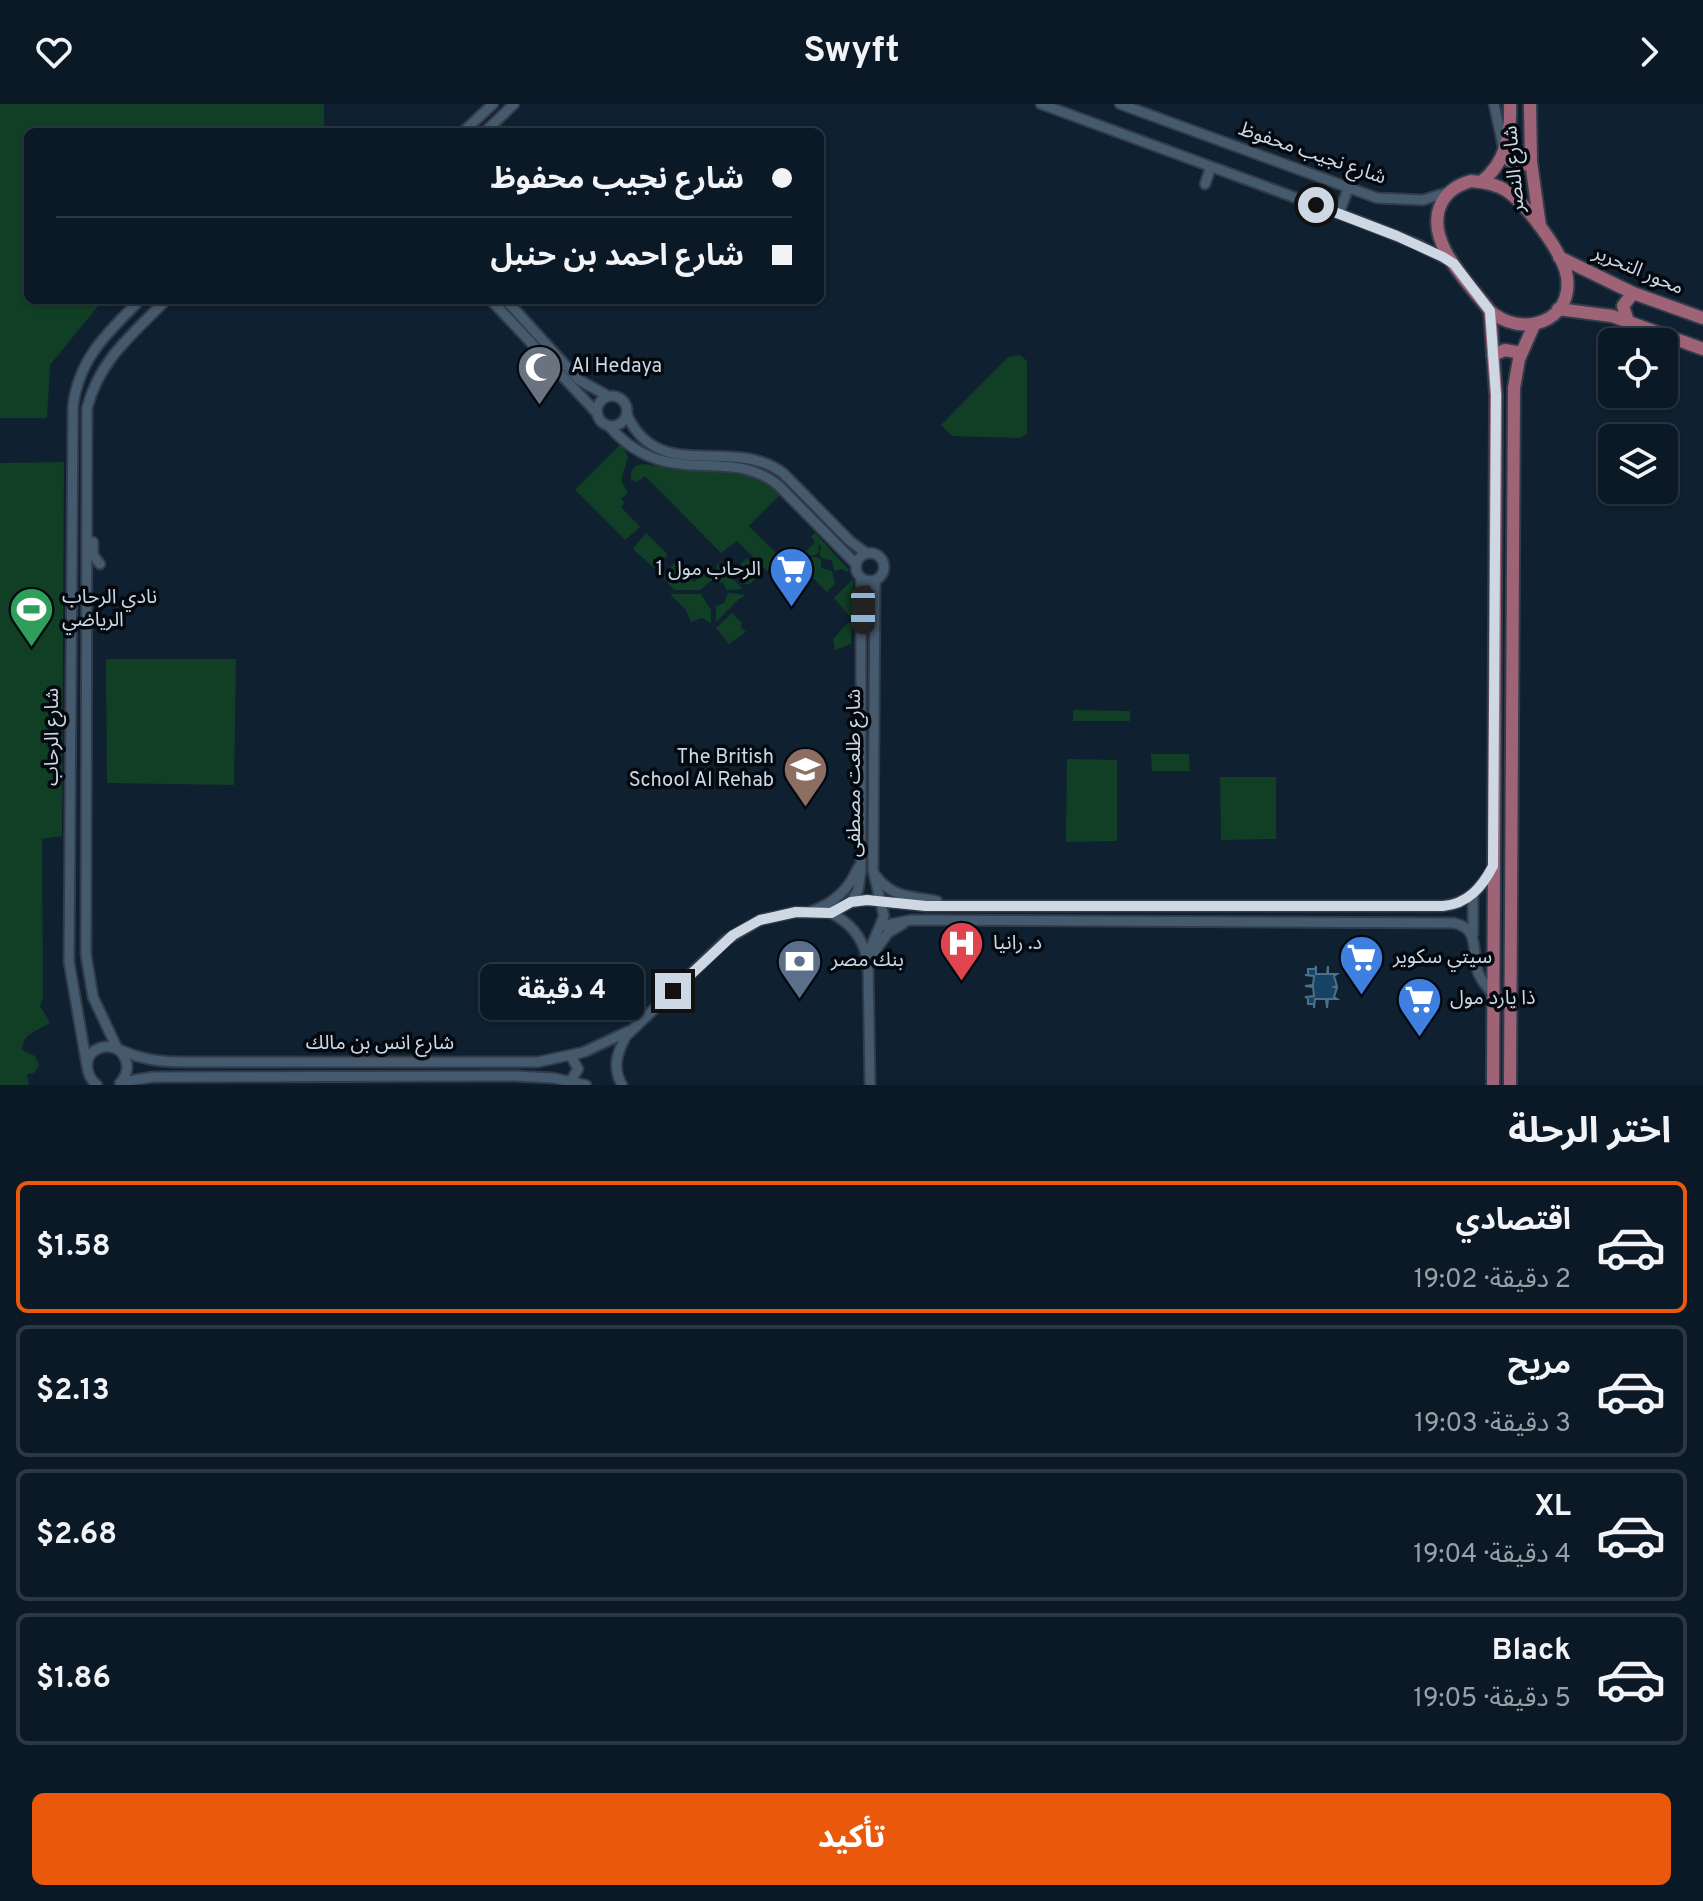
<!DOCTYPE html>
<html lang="ar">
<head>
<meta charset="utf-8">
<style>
  body { margin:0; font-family:Overpass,"Noto Sans Arabic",sans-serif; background:#14212d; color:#f1f3f6; direction:rtl; height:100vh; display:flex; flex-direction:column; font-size:30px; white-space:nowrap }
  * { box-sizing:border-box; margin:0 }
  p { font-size:26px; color:#9aa0a7 }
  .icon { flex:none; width:44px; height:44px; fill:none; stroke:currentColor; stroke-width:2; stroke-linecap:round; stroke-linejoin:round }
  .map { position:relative; height:981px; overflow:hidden; direction:ltr }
  .side { display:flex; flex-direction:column; background:#0b1825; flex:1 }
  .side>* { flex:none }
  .guide { position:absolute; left:24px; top:24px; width:800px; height:176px; border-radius:12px; box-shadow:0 2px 6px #0004,0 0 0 2px #2b3742; direction:rtl; display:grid; align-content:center; height:176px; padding:0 32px; background:#0b1825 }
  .tools { position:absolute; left:1598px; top:224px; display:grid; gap:16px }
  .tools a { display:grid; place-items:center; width:80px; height:80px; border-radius:12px; background:#0b1825; box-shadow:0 2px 6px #0004,0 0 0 2px #2b3742; font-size:40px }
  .end { position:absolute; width:36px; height:36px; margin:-18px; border:10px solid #cdd8e4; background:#111; box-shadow:0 0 0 4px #111 }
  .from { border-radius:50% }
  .bubble { position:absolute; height:56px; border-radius:12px; background:#0b1825; box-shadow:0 2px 6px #0004,0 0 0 2px #2b3742; font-size:26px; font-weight:700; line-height:56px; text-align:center; direction:rtl }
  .car { position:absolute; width:24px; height:48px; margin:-24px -12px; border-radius:10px; box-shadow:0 0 6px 2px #0007; background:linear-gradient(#222 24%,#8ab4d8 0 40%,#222 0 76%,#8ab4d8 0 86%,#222 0) }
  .guide b { display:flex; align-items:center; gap:28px; height:76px; font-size:30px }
  .guide b+b { border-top:2px solid #2b3742 }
  .guide i { width:20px; height:20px; background:#f1f3f6 }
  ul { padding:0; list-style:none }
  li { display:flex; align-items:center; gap:24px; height:132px; margin:0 16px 12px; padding:0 16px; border:4px solid #2b3742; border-radius:12px }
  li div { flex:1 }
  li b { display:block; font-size:30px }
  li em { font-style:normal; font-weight:700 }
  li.current { border-color:#ea580c }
  li>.icon { width:72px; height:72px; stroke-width:1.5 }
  h2 { padding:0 32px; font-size:36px; line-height:96px }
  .primary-button { display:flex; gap:16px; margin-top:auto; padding:16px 32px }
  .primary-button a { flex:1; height:92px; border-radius:12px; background:#ea580c; color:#fff; font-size:32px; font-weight:700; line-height:92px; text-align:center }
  header { display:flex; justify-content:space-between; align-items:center; height:104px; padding:0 32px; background:#0b1825; font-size:36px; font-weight:700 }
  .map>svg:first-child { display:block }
  .green { fill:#113f25 }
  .water { fill:#164364; stroke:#4d708a; stroke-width:2 }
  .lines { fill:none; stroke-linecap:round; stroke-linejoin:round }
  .minor-casing { stroke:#313b49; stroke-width:13 }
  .major-casing { stroke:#313b49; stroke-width:16 }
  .minor { stroke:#465a6d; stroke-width:9 }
  .major { stroke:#9f6378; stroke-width:12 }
  .route { stroke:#cdd8e4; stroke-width:10 }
  .labels { text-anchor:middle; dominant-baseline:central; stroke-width:7; stroke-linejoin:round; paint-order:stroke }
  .street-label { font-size:20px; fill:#cdd8e4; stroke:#040910 }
  .poi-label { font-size:20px; fill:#cdd8e4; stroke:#040910; text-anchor:start }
</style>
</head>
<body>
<header><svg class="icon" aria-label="forward" viewBox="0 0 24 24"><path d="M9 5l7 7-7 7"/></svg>Swyft<svg class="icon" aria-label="heart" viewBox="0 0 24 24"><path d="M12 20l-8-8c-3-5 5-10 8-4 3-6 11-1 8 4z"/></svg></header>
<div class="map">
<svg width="1703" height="981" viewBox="0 0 1703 981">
  <rect width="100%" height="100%" fill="#0f2031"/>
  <g class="green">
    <path d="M0,0H324V28H28V196H103L50,261L47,314H0Z"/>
    <path d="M1020,251L1027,257V330L1021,334L952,332L941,321L1008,253Z"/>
    <path d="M621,340L628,353L621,376L628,389L621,395L625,399L621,403L640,423L625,436L575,386Z"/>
    <path d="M64,358L62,732L42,735L43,894L40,902L50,919C37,927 23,929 22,946L35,952L39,961L34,969L27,970L29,981H0V359Z"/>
    <path d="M641,360L747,371L761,376L780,391L749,422L780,453L767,467L737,437L721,449L645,372L637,378L631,375V368L635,362Z"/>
    <path d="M646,429L668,451L654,464L633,445Z"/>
    <path d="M815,429L849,466L847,468L842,465L835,467L831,456L823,455L819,451L821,444L818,439L819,447L816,451L811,452L805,448L815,438L811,433Z"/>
    <path d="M804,449L810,453H818L821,456V464L832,467L835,480L827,488L796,457Z"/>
    <path d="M747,454L761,468L750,480H745L733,468Z"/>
    <path d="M675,459L694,478L711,459L712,476L700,486H674L662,472Z"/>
    <path d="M717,459L743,485L727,486L723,479L716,477Z"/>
    <path d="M853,475V513L851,514L834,494Z"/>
    <path d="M728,489L746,491L738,496L716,518V502L724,499Z"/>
    <path d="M670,490H701L711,506V519L702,514L691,518L686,506Z"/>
    <path d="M732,509L742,519L741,523L746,528L729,540L716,524Z"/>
    <path d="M849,518L852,520L851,540L835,546L833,535Z"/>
    <path d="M106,555H236L234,681L107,679Z"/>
    <path d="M1073,606L1130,607V617H1073Z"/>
    <path d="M1151,650H1189L1190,667H1152Z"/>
    <path d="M1067,655L1117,656V737L1066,738Z"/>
    <path d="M1220,673H1276V735L1221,736Z"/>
  </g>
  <path class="water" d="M1316,862V870H1327L1328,862V870H1337L1334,872L1337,882L1334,883L1337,884L1334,893L1337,895H1328L1327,904L1326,895H1315L1314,904V900H1308V894L1305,893L1314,892L1313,883L1305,882L1313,881L1314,872L1305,871H1308V865H1315Z"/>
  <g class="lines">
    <defs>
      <g id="minor">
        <path d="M1041,0L1359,117L1417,140L1452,158"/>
        <path d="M1120,0L1377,94L1423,96L1449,88"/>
        <path d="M1494,0L1504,47"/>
        <path d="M463,28L493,0"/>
        <path d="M485,28L514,0"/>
        <path d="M1205,80L1211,63"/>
        <path d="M1339,109L1348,85"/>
        <path d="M491,196L597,309"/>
        <path d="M506,196L579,276L608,292"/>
        <circle cx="612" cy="307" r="15"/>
        <path d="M627,311C659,381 732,331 783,369L850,437L866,449"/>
        <path d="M609,322C667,389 728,340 778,381L856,460"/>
        <path d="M93,438V451L100,460"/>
        <circle cx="870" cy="463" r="14"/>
        <path d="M876,772C892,794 912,792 937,797"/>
        <path d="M851,798L858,786L861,766V475"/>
        <path d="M812,807C835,799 849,785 858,764"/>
        <path d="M831,809C850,819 862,832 867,854"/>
        <path d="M881,822L911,816L1454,819C1481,825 1471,848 1478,868C1481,877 1487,883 1493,890"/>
        <path d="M1473,830V790"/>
        <path d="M874,848L888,829L903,820"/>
        <path d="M118,946L93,893L86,851L87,304C100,255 132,231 166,196"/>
        <path d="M87,962L69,858L73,303C78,255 108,228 140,196"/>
        <path d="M122,978L153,973L515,972L553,974L586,981"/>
        <path d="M570,978L578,965L571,952"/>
        <path d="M120,979C129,969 130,958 120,947"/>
        <path d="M97,981C83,970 83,946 104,943C115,941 129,951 140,953C154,957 170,958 184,958H538L584,948L629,927"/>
        <path d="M622,981C612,963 617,949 626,932L726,836L760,816L796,808L831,809L851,798L867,796L926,802H1443C1467,800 1482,784 1493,763"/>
        <path d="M870,981L868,858L871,843L884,812L873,766L875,476"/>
      </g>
      <g id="major">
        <path d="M1530,0L1531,58L1540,122"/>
        <path d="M1504,48C1509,60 1519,64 1531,58"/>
        <path d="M1471,77C1485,78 1496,80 1507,87C1526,100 1564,150 1567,173C1573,219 1521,234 1490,207C1469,179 1422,136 1442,98C1449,86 1458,81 1471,77Z"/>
        <path d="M1481,78C1506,59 1511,30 1510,0"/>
        <path d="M1559,153L1633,189L1703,214"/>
        <path d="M1558,205L1612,212L1703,245"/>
        <path d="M1490,207L1496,291L1493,981"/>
        <path d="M1628,217L1623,202L1633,189"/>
        <path d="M1493,251L1505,246L1521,249"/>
        <path d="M1510,981L1514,284L1519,255L1534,221"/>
      </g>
    </defs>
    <use href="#minor" class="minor-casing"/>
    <use href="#major" class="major-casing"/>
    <use href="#minor" class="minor"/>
    <use href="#major" class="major"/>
  </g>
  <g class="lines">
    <path class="route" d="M673,887L733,831L760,816L796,808L831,809L851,798L867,796L926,802H1443C1468,800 1482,783 1493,762L1496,291L1490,207L1454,160L1443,153L1397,132L1316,101"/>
  </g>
  <defs>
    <symbol id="mosque-pin" viewBox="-11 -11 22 30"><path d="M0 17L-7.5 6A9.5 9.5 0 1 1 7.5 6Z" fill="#6b7280" stroke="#040910"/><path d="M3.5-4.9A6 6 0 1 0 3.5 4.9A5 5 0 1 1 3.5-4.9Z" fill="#fff"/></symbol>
    <symbol id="supermarket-pin" viewBox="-11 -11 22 30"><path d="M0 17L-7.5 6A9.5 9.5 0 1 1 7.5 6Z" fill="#3f7fe0" stroke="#040910"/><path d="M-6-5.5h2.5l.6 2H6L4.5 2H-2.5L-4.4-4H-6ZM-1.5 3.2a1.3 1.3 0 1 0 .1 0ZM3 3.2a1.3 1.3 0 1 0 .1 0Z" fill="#fff"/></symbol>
    <symbol id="stadium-pin" viewBox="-11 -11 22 30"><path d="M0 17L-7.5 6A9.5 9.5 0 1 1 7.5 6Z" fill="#2e9e5b" stroke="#040910"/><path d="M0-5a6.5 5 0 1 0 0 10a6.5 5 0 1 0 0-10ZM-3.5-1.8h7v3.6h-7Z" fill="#fff"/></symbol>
    <symbol id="school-pin" viewBox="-11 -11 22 30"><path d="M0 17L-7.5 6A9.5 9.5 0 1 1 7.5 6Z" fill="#8d6e63" stroke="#040910"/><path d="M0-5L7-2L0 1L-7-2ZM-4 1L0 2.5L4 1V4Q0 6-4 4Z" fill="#fff"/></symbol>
    <symbol id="hospital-pin" viewBox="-11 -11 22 30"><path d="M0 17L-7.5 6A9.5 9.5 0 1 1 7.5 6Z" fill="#e0444e" stroke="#040910"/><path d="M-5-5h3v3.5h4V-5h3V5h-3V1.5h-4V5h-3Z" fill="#fff"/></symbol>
    <symbol id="bank-pin" viewBox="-11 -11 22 30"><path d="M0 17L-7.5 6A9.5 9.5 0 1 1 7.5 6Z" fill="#5c6f8a" stroke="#040910"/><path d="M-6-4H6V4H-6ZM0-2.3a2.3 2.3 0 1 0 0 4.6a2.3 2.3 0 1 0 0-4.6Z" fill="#fff"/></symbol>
  </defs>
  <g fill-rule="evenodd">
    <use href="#mosque-pin" x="514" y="238" width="51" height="69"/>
    <use href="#supermarket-pin" x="766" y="440" width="51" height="69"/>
    <use href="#stadium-pin" x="6" y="480" width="51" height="69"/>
    <use href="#school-pin" x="780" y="640" width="51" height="69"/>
    <use href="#hospital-pin" x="936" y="814" width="51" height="69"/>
    <use href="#supermarket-pin" x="1336" y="828" width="51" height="69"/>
    <use href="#bank-pin" x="774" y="832" width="51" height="69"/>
    <use href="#supermarket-pin" x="1394" y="870" width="51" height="69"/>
  </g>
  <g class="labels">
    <g class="street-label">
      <text transform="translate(1312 50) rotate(19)">شارع نجيب محفوظ</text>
      <text transform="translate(1515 65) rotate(-95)">شارع النصر</text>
      <text transform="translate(1638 167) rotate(23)">محور التحرير</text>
      <text transform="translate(53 633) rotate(-90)">شارع الرحاب</text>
      <text transform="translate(855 669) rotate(-90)">شارع طلعت مصطفى</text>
      <text x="380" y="940">شارع انس بن مالك</text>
    </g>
    <g class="poi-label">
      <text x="571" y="263">Al Hedaya</text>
      <text x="761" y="466" text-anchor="end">الرحاب مول 1</text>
      <text x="62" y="494">نادي الرحاب<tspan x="62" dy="23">الرياضي</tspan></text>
      <text x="774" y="654" text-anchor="end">The British<tspan x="774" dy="23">School Al Rehab</tspan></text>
      <text x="993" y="840">د. رانيا</text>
      <text x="1393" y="854">سيتي سكوير</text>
      <text x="831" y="857">بنك مصر</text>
      <text x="1450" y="895">ذا يارد مول</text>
    </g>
  </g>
</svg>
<div class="tools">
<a><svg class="icon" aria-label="locate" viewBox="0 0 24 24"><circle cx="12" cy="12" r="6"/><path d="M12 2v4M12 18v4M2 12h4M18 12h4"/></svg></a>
<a><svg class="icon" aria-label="layers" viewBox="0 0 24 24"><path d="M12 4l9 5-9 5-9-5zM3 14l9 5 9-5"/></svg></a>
</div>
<i class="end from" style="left:1316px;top:101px"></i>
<i class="end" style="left:673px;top:887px"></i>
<div class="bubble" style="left:480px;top:860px;width:164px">4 دقيقة</div>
<i class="car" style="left:863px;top:506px;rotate:180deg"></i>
<div class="guide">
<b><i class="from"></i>شارع نجيب محفوظ</b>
<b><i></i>شارع احمد بن حنبل</b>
</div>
</div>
<section class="side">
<h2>اختر الرحلة</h2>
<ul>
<li class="current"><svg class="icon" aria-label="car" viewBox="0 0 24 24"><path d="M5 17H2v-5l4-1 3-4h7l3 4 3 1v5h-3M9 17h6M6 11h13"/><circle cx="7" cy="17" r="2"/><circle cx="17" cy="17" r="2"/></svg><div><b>اقتصادي</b><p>2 دقيقة · 19:02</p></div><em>$1.58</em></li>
<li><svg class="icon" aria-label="car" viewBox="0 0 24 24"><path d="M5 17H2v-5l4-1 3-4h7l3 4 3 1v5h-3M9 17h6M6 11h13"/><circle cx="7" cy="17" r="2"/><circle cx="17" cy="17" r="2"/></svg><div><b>مريح</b><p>3 دقيقة · 19:03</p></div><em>$2.13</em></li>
<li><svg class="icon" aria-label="car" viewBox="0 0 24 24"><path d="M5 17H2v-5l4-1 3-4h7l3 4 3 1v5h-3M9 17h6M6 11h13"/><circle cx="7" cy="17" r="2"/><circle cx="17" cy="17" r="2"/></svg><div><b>XL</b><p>4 دقيقة · 19:04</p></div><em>$2.68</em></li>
<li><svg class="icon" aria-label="car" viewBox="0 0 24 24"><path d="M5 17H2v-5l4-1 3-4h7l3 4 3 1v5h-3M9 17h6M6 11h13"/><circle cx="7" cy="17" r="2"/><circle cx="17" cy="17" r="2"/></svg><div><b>Black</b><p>5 دقيقة · 19:05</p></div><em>$1.86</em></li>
</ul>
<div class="primary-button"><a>تأكيد</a></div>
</section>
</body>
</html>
